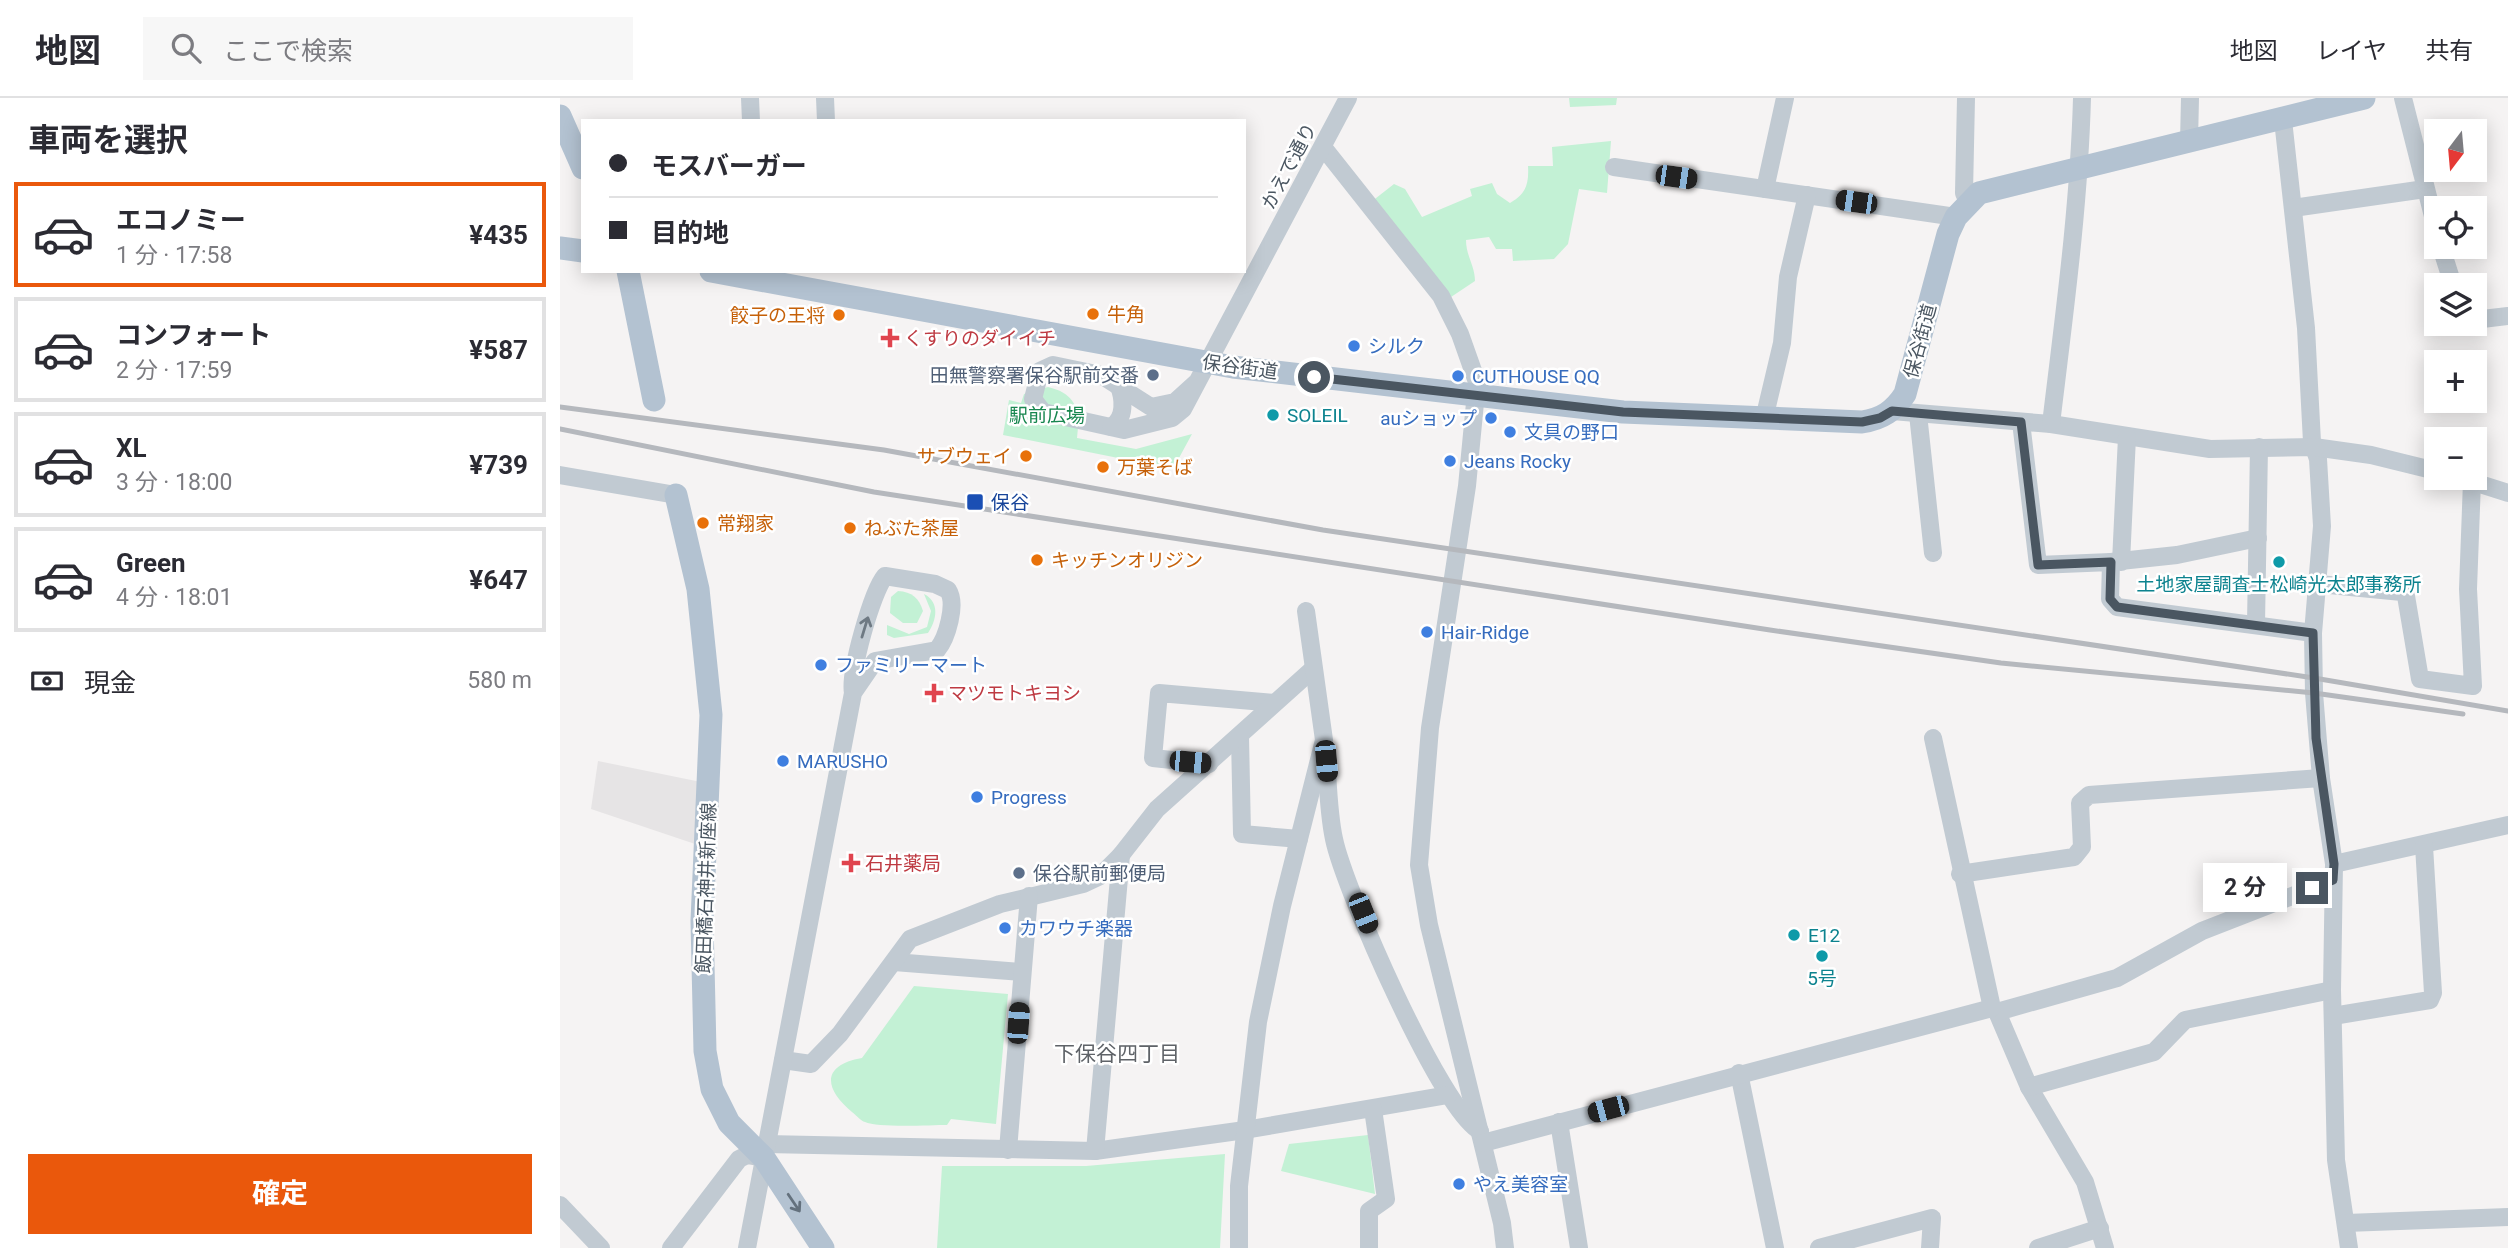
<!DOCTYPE html>
<html lang="ja">
<head>
<meta charset="utf-8">
<style>
  body { margin:0; font-family:Roboto,"Noto Sans JP",sans-serif; background:#f7f7f7; color:#2b2b33; height:100vh; display:flex; flex-direction:column; font-size:26px; white-space:nowrap }
  * { box-sizing:border-box; margin:0 }
  p { font-size:23px; color:#7c7c81 }
  .icon { flex:none; width:38px; height:38px; fill:none; stroke:currentColor; stroke-width:2; stroke-linecap:round; stroke-linejoin:round }
  .map { position:relative; flex:1; overflow:hidden }
  .panel { display:flex; flex-direction:column; background:#fff; width:560px }
  .panel>* { flex:none }
  .hud { position:absolute; left:21px; top:21px; width:665px; height:154px; border-radius:0px; box-shadow:0 4px 18px #0003; display:grid; align-content:center; height:154px; padding:0 28px; background:#fff }
  .needle { width:46px; rotate:196deg }
  .buttons { position:absolute; left:1864px; top:21px; display:grid; gap:14px }
  .buttons a { display:grid; place-items:center; width:63px; height:63px; border-radius:0px; background:#fff; box-shadow:0 4px 18px #0003; font-size:35px }
  .end { position:absolute; width:32px; height:32px; margin:-16px; border:9px solid #4a5661; background:#fff; box-shadow:0 0 0 4px #fff }
  .from { border-radius:50% }
  .bubble { position:absolute; height:49px; border-radius:0px; background:#fff; box-shadow:0 4px 18px #0003; font-size:23px; font-weight:700; line-height:49px; text-align:center }
  .car { position:absolute; width:21px; height:42px; margin:-21px -10px; border-radius:9px; box-shadow:0 0 5px 2px #0007; background:linear-gradient(#222 24%,#8ab4d8 0 40%,#222 0 76%,#8ab4d8 0 86%,#222 0) }
  .hud b { display:flex; align-items:center; gap:24px; height:66px; font-size:26px }
  .hud b+b { border-top:2px solid #e1e1e2 }
  .hud i { width:18px; height:18px; background:#2b2b33 }
  ul { padding:0; list-style:none }
  li { display:flex; align-items:center; gap:21px; height:105px; margin:0 14px 10px; padding:0 14px; border:4px solid #e1e1e2; border-radius:0px }
  li div { flex:1 }
  li b { display:block; font-size:26px }
  li em { font-style:normal; font-weight:700 }
  li.on { border-color:#ea580c }
  li>.icon { width:63px; height:63px; stroke-width:1.5 }
  h2 { padding:0 28px; font-size:32px; line-height:84px }
  .pay { display:flex; align-items:center; gap:18px; height:77px; padding:0 28px; font-size:26px }
  .pay p { margin-inline-start:auto }
  .button { display:flex; gap:14px; margin-top:auto; padding:14px 28px }
  .button a { flex:1; height:80px; border-radius:0px; background:#ea580c; color:#fff; font-size:28px; font-weight:700; line-height:80px; text-align:center }
  header { display:flex; align-items:center; gap:42px; box-sizing:border-box; height:98px; padding:0 35px; background:#fff; border-bottom:2px solid #e1e1e2 }
  header strong { font-size:33px }
  nav { display:flex; gap:38px; margin-inline-start:auto; font-size:24px }
  .search { width:490px; height:63px; background:#f7f7f7; display:flex; align-items:center; gap:18px; box-sizing:border-box; padding:0 24px; border-radius:0px; color:#7c7c81; font-size:26px }
  main { display:flex; flex:1; min-height:0 }
  .map>svg:first-child { display:block }
  .education { fill:#e6e4e5 }
  .green { fill:#c3f1d5 }
  .lines { fill:none; stroke-linecap:round; stroke-linejoin:round }
  .minor { stroke:#c1cad2; stroke-width:18 }
  .major { stroke:#b3c2d1; stroke-width:23 }
  .rail { stroke:#b5b8bd; stroke-width:5 }
  .oneway { stroke:#6e7983 }
  .oneway2 { stroke:#64717d }
  .route { stroke:#4a5661; stroke-width:9 }
  .food-dot { fill:#e8710a; stroke:#fff; stroke-width:2.5 }
  .health-dot { fill:#e0444e; stroke:#fff; stroke-width:2.5 }
  .shop-dot { fill:#3f7fe0; stroke:#fff; stroke-width:2.5 }
  .service-dot { fill:#5c6f8a; stroke:#fff; stroke-width:2.5 }
  .culture-dot { fill:#0f9aa8; stroke:#fff; stroke-width:2.5 }
  .transit-dot { fill:#1a4fb4; stroke:#fff; stroke-width:2.5 }
  .labels { text-anchor:middle; dominant-baseline:central; stroke-width:5; stroke-linejoin:round; paint-order:stroke }
  .street-label { font-size:19px; fill:#4a5661; stroke:#fff }
  .food-label { font-size:19px; fill:#c56008; stroke:#fff; text-anchor:start }
  .health-label { font-size:19px; fill:#be3a42; stroke:#fff; text-anchor:start }
  .shop-label { font-size:19px; fill:#366cbe; stroke:#fff; text-anchor:start }
  .service-label { font-size:19px; fill:#4e5e75; stroke:#fff; text-anchor:end }
  .park-label { font-size:19px; fill:#17864f; stroke:#fff }
  .culture-label { font-size:19px; fill:#0d838f; stroke:#fff; text-anchor:start }
  .transit-label { font-size:19px; fill:#164399; stroke:#fff; text-anchor:start }
  .neighbourhood-label { font-size:21px; fill:#5f6368; stroke:#fff }
</style>
</head>
<body>
<header>
<strong>地図</strong>
<div class="search"><svg class="icon" aria-label="search" viewBox="0 0 24 24"><circle cx="10" cy="10" r="6"/><path d="M15 15l6 6"/></svg>ここで検索</div>
<nav><a>地図</a><a>レイヤ</a><a>共有</a></nav>
</header>
<main>
<section class="panel">
<h2>車両を選択</h2>
<ul>
<li class="on"><svg class="icon" aria-label="car" viewBox="0 0 24 24"><path d="M5 17H2v-5l4-1 3-4h7l3 4 3 1v5h-3M9 17h6M6 11h13"/><circle cx="7" cy="17" r="2"/><circle cx="17" cy="17" r="2"/></svg><div><b>エコノミー</b><p>1 分 · 17:58</p></div><em>¥435</em></li>
<li><svg class="icon" aria-label="car" viewBox="0 0 24 24"><path d="M5 17H2v-5l4-1 3-4h7l3 4 3 1v5h-3M9 17h6M6 11h13"/><circle cx="7" cy="17" r="2"/><circle cx="17" cy="17" r="2"/></svg><div><b>コンフォート</b><p>2 分 · 17:59</p></div><em>¥587</em></li>
<li><svg class="icon" aria-label="car" viewBox="0 0 24 24"><path d="M5 17H2v-5l4-1 3-4h7l3 4 3 1v5h-3M9 17h6M6 11h13"/><circle cx="7" cy="17" r="2"/><circle cx="17" cy="17" r="2"/></svg><div><b>XL</b><p>3 分 · 18:00</p></div><em>¥739</em></li>
<li><svg class="icon" aria-label="car" viewBox="0 0 24 24"><path d="M5 17H2v-5l4-1 3-4h7l3 4 3 1v5h-3M9 17h6M6 11h13"/><circle cx="7" cy="17" r="2"/><circle cx="17" cy="17" r="2"/></svg><div><b>Green</b><p>4 分 · 18:01</p></div><em>¥647</em></li>
</ul>
<div class="pay"><svg class="icon" aria-label="cash" viewBox="0 0 24 24"><path d="M3 7h18v10H3z"/><circle cx="12" cy="12" r="2"/></svg>現金<p>580 m</p></div>
<div class="button"><a>確定</a></div>
</section>
<div class="map">
<svg width="1948" height="1150" viewBox="0 0 1948 1150">
  <rect width="100%" height="100%" fill="#f5f3f3"/>
  <path class="education" d="M38,663L141,684L138,747L31,711Z"/>
  <g class="green">
    <path d="M1009,0H1057L1056,7L1010,9Z"/>
    <path d="M1051,43L1047,95L1019,91L1008,146L994,161L953,163L952,151H936L929,139L906,142C906,158 915,168 915,183L888,201L811,104L834,86L845,91L862,119L912,98L910,91L932,85L937,96L950,105C966,96 969,86 968,68H993L992,49Z"/>
    <path d="M488,289C518,296 520,314 517,340L576,351L632,336L613,371L443,337L449,302L461,305L464,296Z"/>
    <path d="M338,493C352,494 359,500 363,513L357,525H343L330,515L331,499Z"/>
    <path d="M364,496C380,504 377,522 368,535L334,540L327,537V527L349,536L367,529L371,513Z"/>
    <path d="M354,888L448,896L436,1026L391,1021L387,1027C370,1027 317,1030 305,1024C301,1023 296,1017 292,1014C263,990 262,967 302,960Z"/>
    <path d="M808,1037L815,1096L721,1073L729,1046Z"/>
    <path d="M665,1056L660,1150H377L382,1068H526Z"/>
  </g>
  <g class="lines">
    <g class="minor">
      <path d="M190,0L191,23"/>
      <path d="M265,0L266,23"/>
      <path d="M1406,0L1404,95L1408,104"/>
      <path d="M1843,0L1876,130"/>
      <path d="M1723,22L1746,230L1752,344L1758,361L1762,428L1753,535L1754,595L1761,680L1774,766L1772,892L1776,1062L1789,1150"/>
      <path d="M1629,44L1630,0"/>
      <path d="M763,49L881,198L900,236L917,284L907,388L870,630L859,767L869,827L942,1125L945,1150"/>
      <path d="M1054,69L1396,119"/>
      <path d="M1205,91L1225,0"/>
      <path d="M1733,110L1865,91"/>
      <path d="M1881,149L1893,187"/>
      <path d="M1914,222L1948,218"/>
      <path d="M636,285L615,304L591,309L541,277L493,267L480,273L473,301L483,314L564,332L612,320L623,311L788,0"/>
      <path d="M1332,313L1491,326L1650,351L1754,349L1811,357L1876,373"/>
      <path d="M1358,316L1373,455"/>
      <path d="M1204,321L1222,245L1228,179L1247,97"/>
      <path d="M1461,324L1478,467L1551,464L1550,501L1557,509L1753,535"/>
      <path d="M1491,326C1504,218 1519,109 1522,0"/>
      <path d="M551,329C566,321 564,300 558,286"/>
      <path d="M0,377L116,397"/>
      <path d="M1901,380L1948,395"/>
      <path d="M1551,464L1617,457L1698,440"/>
      <path d="M1561,464L1567,339"/>
      <path d="M1759,486L1842,494L1846,498L1860,581L1913,588L1908,491L1912,383"/>
      <path d="M1696,526L1699,349"/>
      <path d="M680,639L682,736L739,741"/>
      <path d="M1373,640L1432,910L1437,914L1469,989L1525,1084L1545,1150"/>
      <path d="M766,656C768,683 768,713 774,741C784,790 881,1012 920,1033"/>
      <path d="M649,666L593,660L599,595L714,605"/>
      <path d="M1774,766L1948,727"/>
      <path d="M1400,776L1514,759L1522,749L1520,705L1529,697L1761,680"/>
      <path d="M334,864L462,874"/>
      <path d="M1437,914L1557,880L1642,833L1773,782"/>
      <path d="M1773,918L1870,902L1873,895L1864,748"/>
      <path d="M223,962L251,966L280,936L350,841L440,806L523,786L540,778L561,757L597,711L753,571"/>
      <path d="M1179,975L1215,1150"/>
      <path d="M1469,989L1594,954L1625,922L1772,892"/>
      <path d="M999,1024L1019,1150"/>
      <path d="M923,1045L1432,910"/>
      <path d="M206,1046L535,1053L685,1032L888,997"/>
      <path d="M448,1052L469,798"/>
      <path d="M535,1053L561,757"/>
      <path d="M0,1107L41,1150"/>
      <path d="M1786,1125L1948,1119"/>
      <path d="M111,1150L179,1061L187,1057L204,1060"/>
      <path d="M187,1150L293,595C289,575 312,494 325,478L375,486L388,492C397,506 387,540 377,552L315,563L293,595"/>
      <path d="M679,1150V1088L698,924L722,808L764,642L746,513"/>
      <path d="M809,1150V1113L826,1101L813,1011"/>
      <path d="M1259,1150L1372,1120L1370,1150"/>
      <path d="M1478,1150L1540,1130"/>
    </g>
    <g class="major">
      <path d="M0,18L23,70"/>
      <path d="M0,150L23,153"/>
      <path d="M68,173L94,302"/>
      <path d="M151,173L673,269L1063,314L1302,324C1322,321 1334,313 1345,296L1388,136L1396,119L1419,95L1804,0"/>
      <path d="M116,397L138,491L151,617L142,823L145,953L152,991L169,1025L204,1060L263,1150"/>
    </g>
    <g class="rail">
      <path d="M0,309L324,352L763,432L1754,580L1948,613"/>
      <path d="M0,331L314,394L1210,532L1441,565L1754,595L1903,616"/>
    </g>
  </g>
  <defs><path id="oneway-shaft" d="M-6 0H5M1.5-3L5.5 0L1.5 3" fill="none" stroke-width="1.6" stroke-linecap="round" stroke-linejoin="round" transform="scale(1.75)"/></defs>
  <use class="oneway" href="#oneway-shaft" transform="translate(305 529) rotate(-73)"/>
  <use class="oneway2" href="#oneway-shaft" transform="translate(234 1105) rotate(56)"/>
  <g class="lines">
    <path class="route" d="M754,279L1063,314L1302,324L1320,320L1332,313L1461,324L1478,467L1551,464L1550,501L1557,509L1753,535L1756,640L1774,766L1773,782L1752,790"/>
  </g>
  <g class="food-dot">
    <circle cx="533" cy="216" r="7"/>
    <circle cx="279" cy="217" r="7"/>
    <circle cx="466" cy="358" r="7"/>
    <circle cx="543" cy="369" r="7"/>
    <circle cx="143" cy="425" r="7"/>
    <circle cx="290" cy="430" r="7"/>
    <circle cx="477" cy="462" r="7"/>
  </g>
  <g class="health-dot">
    <path d="M326.5 229.5h7v7h7v7h-7v7h-7v-7h-7v-7h7z"/>
    <path d="M370.5 584.5h7v7h7v7h-7v7h-7v-7h-7v-7h7z"/>
    <path d="M287.5 754.5h7v7h7v7h-7v7h-7v-7h-7v-7h7z"/>
  </g>
  <g class="shop-dot">
    <circle cx="794" cy="248" r="7"/>
    <circle cx="898" cy="278" r="7"/>
    <circle cx="931" cy="320" r="7"/>
    <circle cx="950" cy="334" r="7"/>
    <circle cx="890" cy="363" r="7"/>
    <circle cx="867" cy="534" r="7"/>
    <circle cx="261" cy="567" r="7"/>
    <circle cx="223" cy="663" r="7"/>
    <circle cx="417" cy="699" r="7"/>
    <circle cx="445" cy="830" r="7"/>
    <circle cx="899" cy="1086" r="7"/>
  </g>
  <g class="service-dot">
    <circle cx="593" cy="277" r="7"/>
    <circle cx="459" cy="775" r="7"/>
  </g>
  <g class="culture-dot">
    <circle cx="713" cy="317" r="7"/>
    <circle cx="1719" cy="464" r="7"/>
    <circle cx="1234" cy="837" r="7"/>
    <circle cx="1262" cy="858" r="7"/>
  </g>
  <rect class="transit-dot" x="406" y="395" width="18" height="18" rx="3.5"/>
  <g class="labels">
    <g class="street-label">
      <text transform="translate(729 68) rotate(-62)">かえで通り</text>
      <text transform="translate(1360 243) rotate(-75)">保谷街道</text>
      <text transform="translate(680 269) rotate(8)">保谷街道</text>
      <text transform="translate(146 790) rotate(-88)">飯田橋石神井新座線</text>
    </g>
    <g class="food-label">
      <text x="547" y="216">牛角</text>
      <text x="265" y="217" text-anchor="end">餃子の王将</text>
      <text x="452" y="358" text-anchor="end">サブウェイ</text>
      <text x="557" y="369">万葉そば</text>
      <text x="157" y="425">常翔家</text>
      <text x="304" y="430">ねぶた茶屋</text>
      <text x="491" y="462">キッチンオリジン</text>
    </g>
    <g class="health-label">
      <text x="344" y="240">くすりのダイイチ</text>
      <text x="388" y="595">マツモトキヨシ</text>
      <text x="305" y="765">石井薬局</text>
    </g>
    <g class="shop-label">
      <text x="808" y="248">シルク</text>
      <text x="912" y="278">CUTHOUSE QQ</text>
      <text x="917" y="320" text-anchor="end">auショップ</text>
      <text x="964" y="334">文具の野口</text>
      <text x="904" y="363">Jeans Rocky</text>
      <text x="881" y="534">Hair-Ridge</text>
      <text x="275" y="567">ファミリーマート</text>
      <text x="237" y="663">MARUSHO</text>
      <text x="431" y="699">Progress</text>
      <text x="459" y="830">カワウチ楽器</text>
      <text x="913" y="1086">やえ美容室</text>
    </g>
    <g class="service-label">
      <text x="579" y="277">田無警察署保谷駅前交番</text>
      <text x="473" y="775" text-anchor="start">保谷駅前郵便局</text>
    </g>
    <g class="park-label">
      <text x="487" y="317">駅前広場</text>
    </g>
    <g class="culture-label">
      <text x="727" y="317">SOLEIL</text>
      <text x="1719" y="486" text-anchor="middle">土地家屋調査士松崎光太郎事務所</text>
      <text x="1248" y="837">E12</text>
      <text x="1262" y="880" text-anchor="middle">5号</text>
    </g>
    <g class="transit-label">
      <text x="431" y="404">保谷</text>
    </g>
    <g class="neighbourhood-label">
      <text x="557" y="956">下保谷四丁目</text>
    </g>
  </g>
</svg>
<div class="buttons">
<a><svg class="needle" viewBox="-14 -14 28 28"><path d="M0-13l5 13h-10z" fill="#e53935"/><path d="M0 13l5-13h-10z" fill="#7c7c81"/></svg></a>
<a><svg class="icon" aria-label="locate" viewBox="0 0 24 24"><circle cx="12" cy="12" r="6"/><path d="M12 2v4M12 18v4M2 12h4M18 12h4"/></svg></a>
<a><svg class="icon" aria-label="layers" viewBox="0 0 24 24"><path d="M12 4l9 5-9 5-9-5zM3 14l9 5 9-5"/></svg></a>
<a>+</a>
<a>−</a>
</div>
<i class="end from" style="left:754px;top:279px"></i>
<i class="end" style="left:1752px;top:790px"></i>
<div class="bubble" style="left:1643px;top:765px;width:84px">2 分</div>
<i class="car" style="left:1116px;top:79px;rotate:98deg"></i>
<i class="car" style="left:1296px;top:104px;rotate:278deg"></i>
<i class="car" style="left:766px;top:663px;rotate:175deg"></i>
<i class="car" style="left:630px;top:664px;rotate:95deg"></i>
<i class="car" style="left:803px;top:815px;rotate:158deg"></i>
<i class="car" style="left:458px;top:925px;rotate:4deg"></i>
<i class="car" style="left:1048px;top:1011px;rotate:255deg"></i>
<div class="hud">
<b><i class="from"></i>モスバーガー</b>
<b><i></i>目的地</b>
</div>
</div>
</main>
</body>
</html>
